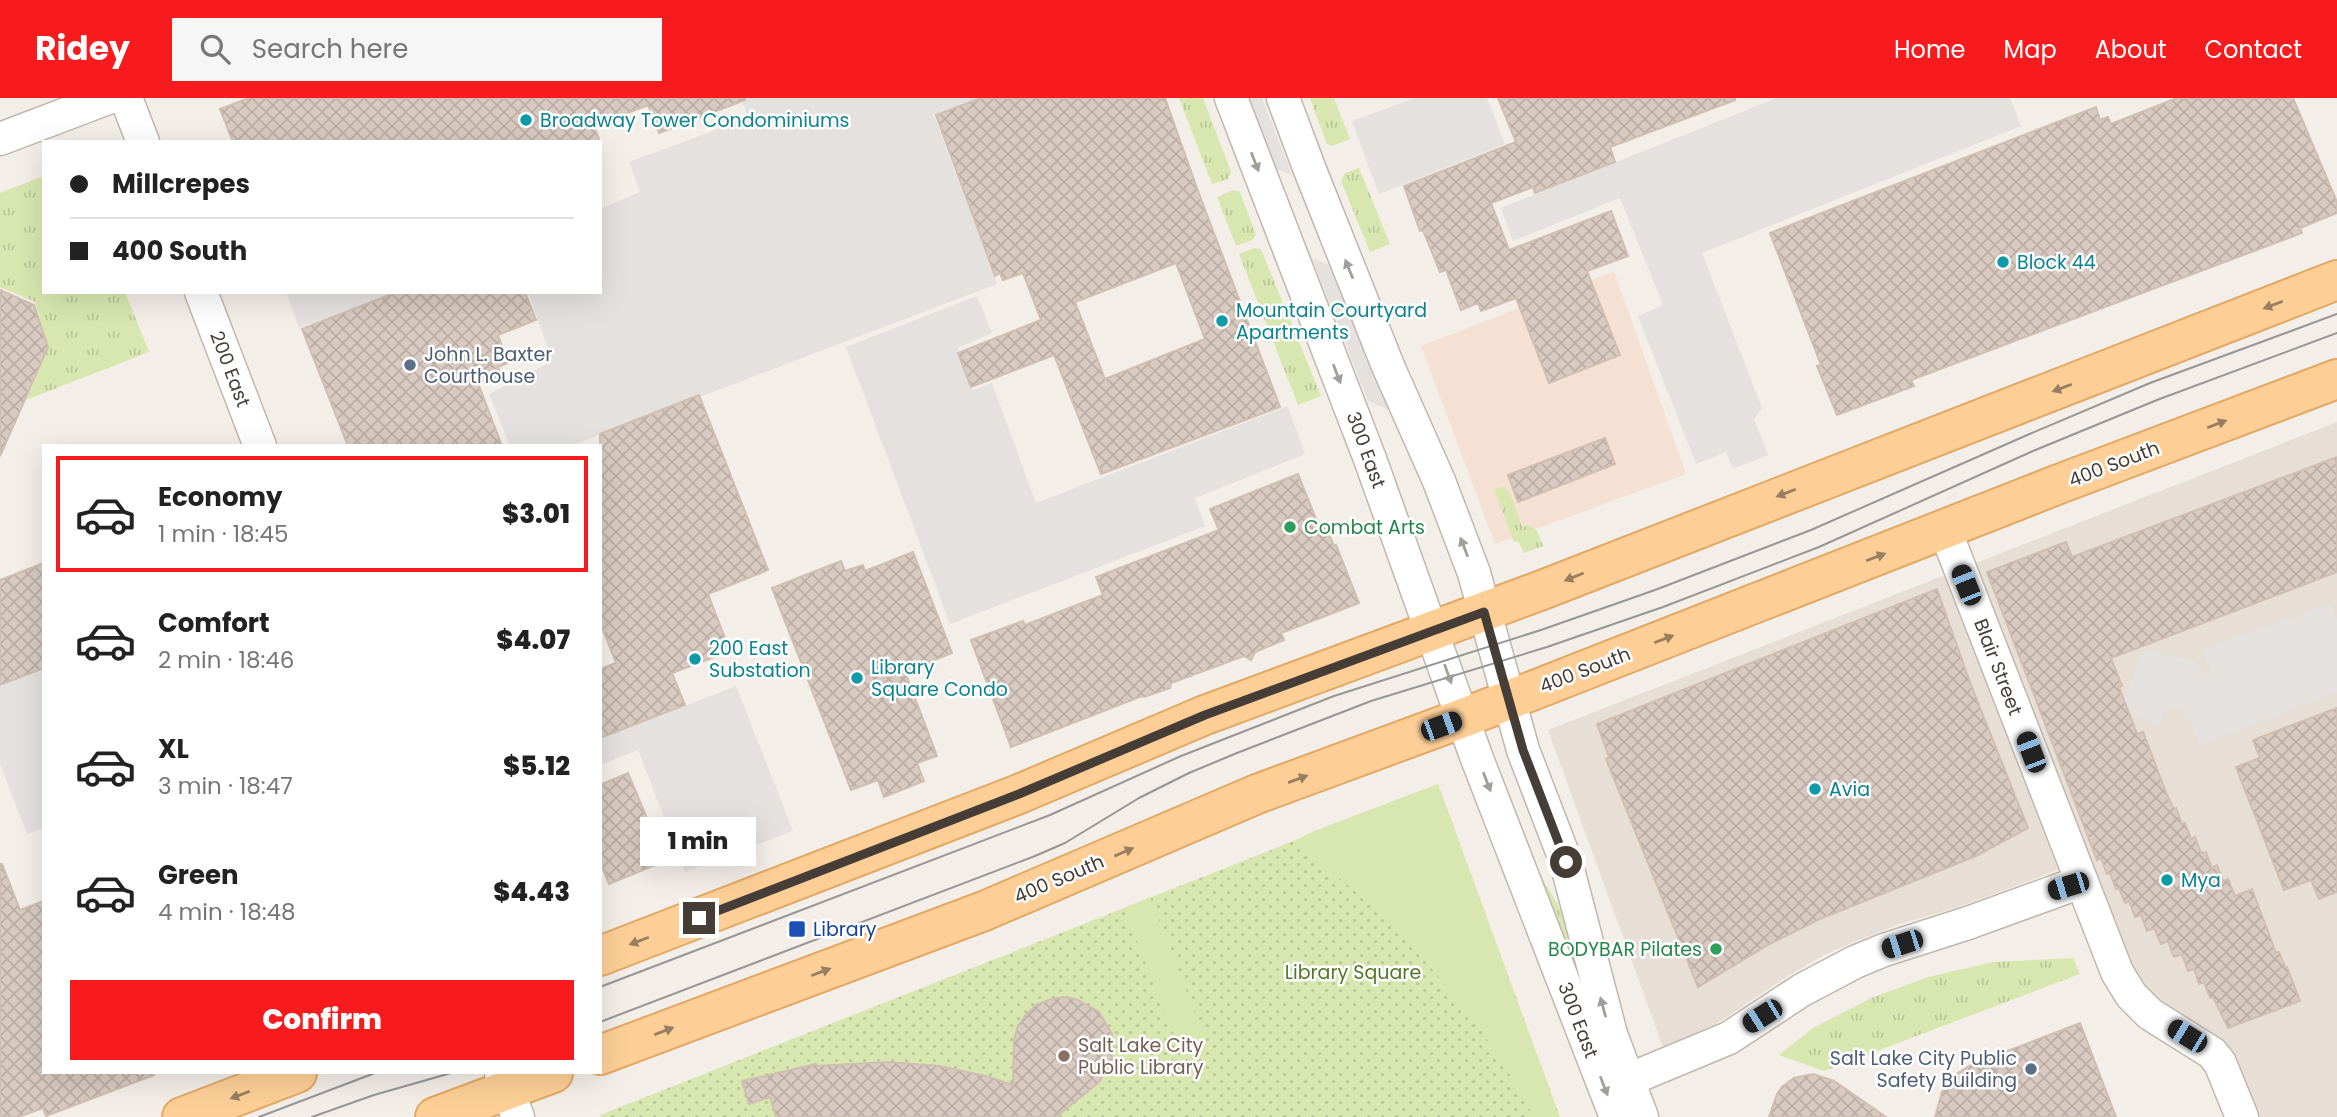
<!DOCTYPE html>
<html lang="en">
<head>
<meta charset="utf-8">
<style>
  body { margin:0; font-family:Poppins,sans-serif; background:#f6f6f6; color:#222; height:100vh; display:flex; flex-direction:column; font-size:26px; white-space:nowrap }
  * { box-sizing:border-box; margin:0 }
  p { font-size:23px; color:#767676 }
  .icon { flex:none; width:38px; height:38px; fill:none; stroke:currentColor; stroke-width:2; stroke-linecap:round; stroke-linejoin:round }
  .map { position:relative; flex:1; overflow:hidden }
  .side { position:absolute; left:42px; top:346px; width:560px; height:630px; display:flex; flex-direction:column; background:#fff; border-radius:0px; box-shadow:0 7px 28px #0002 }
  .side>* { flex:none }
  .banner { position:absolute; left:42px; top:42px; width:560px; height:154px; border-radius:0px; box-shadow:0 7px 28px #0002; display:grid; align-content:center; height:154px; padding:0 28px; background:#fff }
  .end { position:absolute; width:32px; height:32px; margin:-16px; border:9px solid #463d36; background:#fff; box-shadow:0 0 0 4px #fff }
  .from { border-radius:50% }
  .bubble { position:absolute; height:49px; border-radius:0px; background:#fff; box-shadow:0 7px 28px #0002; font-size:23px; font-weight:800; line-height:49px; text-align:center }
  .car { position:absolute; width:21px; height:42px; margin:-21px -10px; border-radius:9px; box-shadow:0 0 5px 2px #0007; background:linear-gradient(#222 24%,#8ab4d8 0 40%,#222 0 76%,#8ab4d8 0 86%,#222 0) }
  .banner b { display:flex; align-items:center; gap:24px; height:66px; font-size:26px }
  .banner b+b { border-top:2px solid #e0e0e0 }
  .banner i { width:18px; height:18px; background:#222 }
  ul { padding:12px 0 0; list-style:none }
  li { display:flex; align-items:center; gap:21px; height:116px; margin:0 14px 10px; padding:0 14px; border:4px solid transparent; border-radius:0px }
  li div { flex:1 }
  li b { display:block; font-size:26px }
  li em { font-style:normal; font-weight:800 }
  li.current { border-color:#f71b1e }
  li>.icon { width:63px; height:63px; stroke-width:1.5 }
  .primary-button { display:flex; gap:14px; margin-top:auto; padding:14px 28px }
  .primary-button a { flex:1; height:80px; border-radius:0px; background:#f71b1e; color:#fff; font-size:28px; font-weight:800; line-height:80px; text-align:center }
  header { display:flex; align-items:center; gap:42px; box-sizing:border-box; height:98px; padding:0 35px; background:#f71b1e; color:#fff }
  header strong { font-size:33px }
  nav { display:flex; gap:38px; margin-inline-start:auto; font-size:24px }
  .search { width:490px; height:63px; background:#f6f6f6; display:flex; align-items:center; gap:18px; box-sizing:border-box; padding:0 24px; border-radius:0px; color:#767676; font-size:26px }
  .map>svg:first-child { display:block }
  .residential { fill:#e7dfd5 }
  .commercial { fill:#f5e1d3 }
  .grass { fill:url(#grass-tufts) }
  .park { fill:url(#park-dots) }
  .garden { fill:#d8e7b0 }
  .parking { fill:#e5e1df }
  .building { fill:url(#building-cross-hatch); stroke:#d0beb0; stroke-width:2; fill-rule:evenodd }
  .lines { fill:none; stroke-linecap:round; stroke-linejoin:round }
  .minor-casing { stroke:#c2b7ad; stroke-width:35 }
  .major-casing { stroke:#e2a966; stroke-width:42 }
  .minor { stroke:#fff; stroke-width:32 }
  .major { stroke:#fdcf97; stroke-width:38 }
  .tram { stroke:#969696; stroke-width:2 }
  .oneway { fill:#a29e9a }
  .oneway2 { fill:#987f62 }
  .route { stroke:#463d36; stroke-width:9 }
  .culture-dot { fill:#0f9aa8; stroke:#fff; stroke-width:2.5 }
  .service-dot { fill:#5c6f8a; stroke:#fff; stroke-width:2.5 }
  .leisure-dot { fill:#2e9e5b; stroke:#fff; stroke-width:2.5 }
  .transit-dot { fill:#1a4fb4; stroke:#fff; stroke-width:2.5 }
  .education-dot { fill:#8d6e63; stroke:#fff; stroke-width:2.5 }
  .labels { text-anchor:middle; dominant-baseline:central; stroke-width:5; stroke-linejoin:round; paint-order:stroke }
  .culture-label { font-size:19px; fill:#0d838f; stroke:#fff; text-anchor:start }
  .service-label { font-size:19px; fill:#4e5e75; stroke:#fff; text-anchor:start }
  .street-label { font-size:19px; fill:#463d36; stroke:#fff }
  .leisure-label { font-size:19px; fill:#27864d; stroke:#fff; text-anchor:start }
  .transit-label { font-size:19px; fill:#164399; stroke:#fff; text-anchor:start }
  .park-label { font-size:19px; fill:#54782a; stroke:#fff }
  .education-label { font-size:19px; fill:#785e54; stroke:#fff; text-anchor:start }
</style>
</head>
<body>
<header>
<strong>Ridey</strong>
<div class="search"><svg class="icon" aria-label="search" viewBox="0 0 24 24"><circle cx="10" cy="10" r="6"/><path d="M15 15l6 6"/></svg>Search here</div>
<nav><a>Home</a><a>Map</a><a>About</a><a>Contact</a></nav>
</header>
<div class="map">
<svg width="2337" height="1019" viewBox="0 0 2337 1019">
  <defs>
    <pattern id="grass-tufts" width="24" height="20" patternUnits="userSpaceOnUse" patternTransform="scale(1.75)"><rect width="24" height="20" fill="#d8e7b0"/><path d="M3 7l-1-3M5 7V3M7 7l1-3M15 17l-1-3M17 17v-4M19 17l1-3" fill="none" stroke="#bbc798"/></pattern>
    <pattern id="park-dots" width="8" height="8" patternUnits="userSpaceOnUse" patternTransform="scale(1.75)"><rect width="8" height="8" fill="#d8e7b0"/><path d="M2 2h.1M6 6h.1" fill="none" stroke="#bbc798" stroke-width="1.8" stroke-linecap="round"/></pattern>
    <pattern id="building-cross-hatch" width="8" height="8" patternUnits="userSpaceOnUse" patternTransform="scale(1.75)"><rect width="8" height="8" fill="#d8cac0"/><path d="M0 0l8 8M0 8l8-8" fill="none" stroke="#bbaea6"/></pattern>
  </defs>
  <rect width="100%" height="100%" fill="#f3eee7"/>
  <path class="residential" d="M2337,324V1019H2258L2223,944L2206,930L2158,902L2139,883L2087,760L2027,784L1958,809L1897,827L1854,844L1824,857L1788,878L1716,926L1663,949L1548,632Z"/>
  <path class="commercial" d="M1614,173L1686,376L1495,446L1421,248Z"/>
  <g class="grass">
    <path d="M1179,0H1203L1231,74L1228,81L1212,86Z"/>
    <path d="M1310,0H1334L1350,41L1332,48L1327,46Z"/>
    <path d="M1359,70L1390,146L1370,154L1341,83L1345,75Z"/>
    <path d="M44,78V194H125L149,254L26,302L48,249L35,204L0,189V95Z"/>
    <path d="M1233,92L1240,94L1256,137L1252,142L1236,148L1217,99Z"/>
    <path d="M1254,150L1261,151L1321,298L1298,307L1239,156Z"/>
    <path d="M1504,389L1510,395L1522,429L1530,428L1537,433L1543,448L1524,455L1518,443L1514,444L1494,391Z"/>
    <path d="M1529,759L1557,805L1573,839L1598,932Z"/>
    <path d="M2073,860L2080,876L1824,973L1779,957L1813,930L1871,900L1928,879L1993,864Z"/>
  </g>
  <path class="park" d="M1438,686L1560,1019H601L600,1017Z"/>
  <g class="garden">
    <path d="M1438,686L1559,1019H1533C1478,909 1391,818 1294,743L1314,733Z"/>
    <path d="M1150,799L1208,948L1182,958L1124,810Z"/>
  </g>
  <g class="parking">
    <path d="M741,0H978L934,17L997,186L570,348H510L489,296L552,263L528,194H600V111L640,94L629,64L748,20Z"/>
    <path d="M1240,0H1262L1292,77L1266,67Z"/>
    <path d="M1415,0H1487L1505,46L1379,96L1352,23Z"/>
    <path d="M1777,0H2010L2021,28L1702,155L1762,310L1754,321L1768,357L1733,371L1726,354L1696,366L1638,218L1663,207L1620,100L1513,143L1501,110Z"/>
    <path d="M1312,160L1340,171L1395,314L1368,303Z"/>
    <path d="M286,194H403L299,230Z"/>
    <path d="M977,198L992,235L958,250L973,292L992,285L1036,405L1288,308L1305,356L1195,400L1205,428L950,526L846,249Z"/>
    <path d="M2331,505L2337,521V594L2200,648L2188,616L2166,607L2159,628L2121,611L2144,550L2197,564L2204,577L2211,576L2203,551Z"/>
    <path d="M44,570V730L27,736L0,666V587Z"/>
    <path d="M736,588L793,733L685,774L638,652L600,667V641Z"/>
  </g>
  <g class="building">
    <path d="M249,0H745V2L659,35L648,7L594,28L600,44H233L220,11Z"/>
    <path d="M981,0H1165L1198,93L1280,309L1101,376L1054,257L971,289L958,255L1041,222L1023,175L1003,182L1000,175L995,178L936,17ZM1176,165L1205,241L1105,281L1075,204Z"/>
    <path d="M1498,0H1735V2L1610,49L1615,64L1535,95L1533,89L1491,105L1509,152L1611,113L1628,158L1587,173L1620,257L1549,285L1516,200L1481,213L1478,205L1461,212L1446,172L1440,174L1423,132L1420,133L1404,88L1516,44Z"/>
    <path d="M2177,0H2293L2337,104V115L2300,130L2302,135L1911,282L1914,288L1837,317L1817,268L1821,267L1770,135L2096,9L2100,22L2108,19L2111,26Z"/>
    <path d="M0,192L34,207L48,249L0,358Z"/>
    <path d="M397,194H525L536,222L498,237L508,265L498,269L501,277L478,285L502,348H348L302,231Z"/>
    <path d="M699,297L768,472L708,496L730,553L672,575L685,607L600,640V571L616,565L600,524V336Z"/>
    <path d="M1605,340L1615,366L1518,404L1508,377Z"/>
    <path d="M2337,359V474L2111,560L2122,588L2119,589L2137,636L2143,634L2167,697L2174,711L2176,710L2182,726L2185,725L2191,741L2195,739L2201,755L2206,754L2212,770L2217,767L2223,783L2228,781L2235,798L2252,791L2276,855L2279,854L2285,869H2287L2300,903L2228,930L2213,899L2210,900L2204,884L2199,886L2194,871L2188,873L2182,856L2174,859L2168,843L2161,846L2154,830L2147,833L2141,817L2135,819L2129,803L2125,805L2119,790L2116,791L2110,775L2107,776L2101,760L2097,762L1987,474L2066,444L2072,459Z"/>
    <path d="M1298,376L1320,431L1326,428L1334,448L1336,447L1359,505L1281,535L1284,542L1255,554L1251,562L1244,558L1171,585L1170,590L1144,599L1142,598L1011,649L971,542L1023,523L1025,527L1103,497L1096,479L1219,432L1210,411Z"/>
    <path d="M913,454L952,555L905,574L937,658L917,665L924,683L884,699L878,682L851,692L772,490L841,463L845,473L863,467L865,473Z"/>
    <path d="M44,465V570L0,587V482Z"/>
    <path d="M1937,491L1971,587L2028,730L1976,758L1820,821L1768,847L1698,889L1606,661L1609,659L1597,626Z"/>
    <path d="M2337,610V794L2319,801L2311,782L2284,792L2236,669L2260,660L2253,642Z"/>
    <path d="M628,675L665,763L609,786L600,764V687Z"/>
    <path d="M0,766H2L20,812L44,803V975H154V977L46,1018L43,1010L18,1019H0Z"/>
    <path d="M1063,899L1076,901L1099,914L1112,936L1113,948L1112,961L1099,984L1056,1019H776L770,999L749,1006L742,983L816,966L817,968L889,964L939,968L986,978L1013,987L1014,942L1018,928L1026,917L1036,907L1049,902Z"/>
    <path d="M2080,925L2116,1019H1935L1942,994L1958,975L1971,967Z"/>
    <path d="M1813,976L1834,983L1886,1019H1769L1777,996L1782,989L1794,980Z"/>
  </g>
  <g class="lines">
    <defs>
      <g id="minor">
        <path d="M126,0L143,44"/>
        <path d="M1231,0L1370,361L1476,658L1616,1019"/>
        <path d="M1283,0L1310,72L1388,268L1439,383L1474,475L1523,652L1566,764L1611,936L1642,1019"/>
        <path d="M0,41L108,0"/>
        <path d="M201,194L260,348"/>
        <path d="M1945,432L2117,874L2131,897L2150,916L2212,955L2220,965L2242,1019"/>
        <path d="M501,975L518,1019"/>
        <path d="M1628,982L1729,940L1802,892L1855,864L1884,852L1968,825L2081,784"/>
      </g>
      <g id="major">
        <path d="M600,858L1019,696L1205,617L1542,492L2337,182"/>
        <path d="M600,957L984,813L1257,696L1463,620L2059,386L2337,281"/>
        <path d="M182,1019L297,975"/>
        <path d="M435,1019L553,975"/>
      </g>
    </defs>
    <use href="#minor" class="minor-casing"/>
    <use href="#major" class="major-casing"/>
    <use href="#minor" class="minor"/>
    <use href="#major" class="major"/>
    <g class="tram">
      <path d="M600,889L1050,717L1181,658L1334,598L1541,532L1655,492L1811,432L2025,338L2150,285L2337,216"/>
      <path d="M600,924L1035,758L1065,745L1139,700L1189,675L1237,655L1371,603L1547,549L1663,509L1819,449L2033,353L2157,302L2337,235"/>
      <path d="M259,1019L375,975"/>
      <path d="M312,1019L374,997L451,975"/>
    </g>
  </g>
  <defs><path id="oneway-solid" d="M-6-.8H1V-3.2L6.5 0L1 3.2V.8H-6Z" transform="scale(1.75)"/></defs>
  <g class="oneway">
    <use href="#oneway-solid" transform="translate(1255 64) rotate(69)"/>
    <use href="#oneway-solid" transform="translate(1349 171) rotate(-112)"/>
    <use href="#oneway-solid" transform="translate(1337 276) rotate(69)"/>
    <use href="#oneway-solid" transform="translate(1464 449) rotate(-111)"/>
    <use href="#oneway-solid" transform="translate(1448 576) rotate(70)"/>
    <use href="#oneway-solid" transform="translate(1487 684) rotate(69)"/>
    <use href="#oneway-solid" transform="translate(1603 909) rotate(-105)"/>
    <use href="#oneway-solid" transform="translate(1604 988) rotate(69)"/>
  </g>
  <g class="oneway2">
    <use href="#oneway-solid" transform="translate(2273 207) rotate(159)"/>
    <use href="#oneway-solid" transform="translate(2062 290) rotate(159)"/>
    <use href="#oneway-solid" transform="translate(2217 326) rotate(-21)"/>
    <use href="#oneway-solid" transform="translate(1786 395) rotate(159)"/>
    <use href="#oneway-solid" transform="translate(1876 459) rotate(-21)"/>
    <use href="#oneway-solid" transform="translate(1574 479) rotate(158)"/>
    <use href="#oneway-solid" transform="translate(1664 541) rotate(-21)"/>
    <use href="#oneway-solid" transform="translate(1298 681) rotate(-20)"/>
    <use href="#oneway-solid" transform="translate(1124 754) rotate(-23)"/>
    <use href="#oneway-solid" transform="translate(639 843) rotate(159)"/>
    <use href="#oneway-solid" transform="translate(821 874) rotate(-21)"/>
    <use href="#oneway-solid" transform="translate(664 933) rotate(-21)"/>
    <use href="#oneway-solid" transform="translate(240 997) rotate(159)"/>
  </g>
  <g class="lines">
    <path class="route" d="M699,820L1019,696L1205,617L1484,514L1523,652L1566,764"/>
  </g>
  <g class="culture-dot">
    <circle cx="526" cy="22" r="7"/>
    <circle cx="2003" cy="164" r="7"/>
    <circle cx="1222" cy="223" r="7"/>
    <circle cx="695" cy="561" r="7"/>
    <circle cx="857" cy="580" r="7"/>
    <circle cx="1815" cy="691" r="7"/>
    <circle cx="2167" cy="782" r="7"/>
  </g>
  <g class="service-dot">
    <circle cx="410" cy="267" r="7"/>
    <circle cx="2031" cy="971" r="7"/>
  </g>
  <g class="leisure-dot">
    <circle cx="1290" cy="429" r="7"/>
    <circle cx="1716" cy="851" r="7"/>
  </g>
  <rect class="transit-dot" x="788" y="822" width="18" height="18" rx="3.5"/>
  <circle class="education-dot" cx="1064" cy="958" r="7"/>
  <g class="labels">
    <g class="culture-label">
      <text x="540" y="22">Broadway Tower Condominiums</text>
      <text x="2017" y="164">Block 44</text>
      <text x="1236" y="212">Mountain Courtyard<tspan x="1236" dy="22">Apartments</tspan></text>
      <text x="709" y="550">200 East<tspan x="709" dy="22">Substation</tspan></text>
      <text x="871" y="569">Library<tspan x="871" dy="22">Square Condo</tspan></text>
      <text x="1829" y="691">Avia</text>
      <text x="2181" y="782">Mya</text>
    </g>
    <g class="service-label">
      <text x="424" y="256">John L. Baxter<tspan x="424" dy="22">Courthouse</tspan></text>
      <text x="2017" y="960" text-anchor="end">Salt Lake City Public<tspan x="2017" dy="22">Safety Building</tspan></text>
    </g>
    <g class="street-label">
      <text transform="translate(230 271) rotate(69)">200 East</text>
      <text transform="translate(1366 352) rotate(70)">300 East</text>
      <text transform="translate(2114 366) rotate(-21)">400 South</text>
      <text transform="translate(1998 569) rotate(69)">Blair Street</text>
      <text transform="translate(1585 572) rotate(-21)">400 South</text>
      <text transform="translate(1059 781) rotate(-23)">400 South</text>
      <text transform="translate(1578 922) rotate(69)">300 East</text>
    </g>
    <g class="leisure-label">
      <text x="1304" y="429">Combat Arts</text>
      <text x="1702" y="851" text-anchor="end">BODYBAR Pilates</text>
    </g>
    <g class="transit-label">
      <text x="813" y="831">Library</text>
    </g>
    <g class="park-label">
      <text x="1353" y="874">Library Square</text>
    </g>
    <g class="education-label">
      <text x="1078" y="947">Salt Lake City<tspan x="1078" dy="22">Public Library</tspan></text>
    </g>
  </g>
</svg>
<i class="end from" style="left:1566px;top:764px"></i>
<i class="end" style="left:699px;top:820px"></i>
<div class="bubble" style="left:640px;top:719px;width:116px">1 min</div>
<i class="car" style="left:1966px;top:487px;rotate:338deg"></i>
<i class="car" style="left:1441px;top:628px;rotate:70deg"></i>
<i class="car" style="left:2031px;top:654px;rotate:339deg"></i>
<i class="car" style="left:2068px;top:788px;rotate:253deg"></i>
<i class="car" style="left:1902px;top:846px;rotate:252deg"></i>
<i class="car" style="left:1762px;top:918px;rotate:238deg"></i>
<i class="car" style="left:2187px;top:938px;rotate:301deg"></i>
<div class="banner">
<b><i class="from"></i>Millcrepes</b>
<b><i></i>400 South</b>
</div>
<section class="side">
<ul>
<li class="current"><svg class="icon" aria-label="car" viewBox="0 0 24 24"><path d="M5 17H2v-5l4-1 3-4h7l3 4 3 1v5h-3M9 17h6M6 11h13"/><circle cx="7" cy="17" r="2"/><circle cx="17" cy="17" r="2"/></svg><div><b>Economy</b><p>1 min · 18:45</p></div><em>$3.01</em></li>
<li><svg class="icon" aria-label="car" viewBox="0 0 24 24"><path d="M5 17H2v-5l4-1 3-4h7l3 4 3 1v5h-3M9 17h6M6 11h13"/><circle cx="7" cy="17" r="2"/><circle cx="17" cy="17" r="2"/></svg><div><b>Comfort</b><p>2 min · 18:46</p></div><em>$4.07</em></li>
<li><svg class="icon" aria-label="car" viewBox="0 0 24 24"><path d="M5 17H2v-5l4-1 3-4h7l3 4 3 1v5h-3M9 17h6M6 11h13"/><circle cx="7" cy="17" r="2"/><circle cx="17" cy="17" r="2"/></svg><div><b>XL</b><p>3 min · 18:47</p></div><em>$5.12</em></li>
<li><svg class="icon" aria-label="car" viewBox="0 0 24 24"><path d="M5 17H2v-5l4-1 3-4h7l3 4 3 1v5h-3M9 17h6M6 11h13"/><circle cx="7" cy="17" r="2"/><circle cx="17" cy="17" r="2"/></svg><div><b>Green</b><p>4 min · 18:48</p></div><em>$4.43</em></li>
</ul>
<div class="primary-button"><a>Confirm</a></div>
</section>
</div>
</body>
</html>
